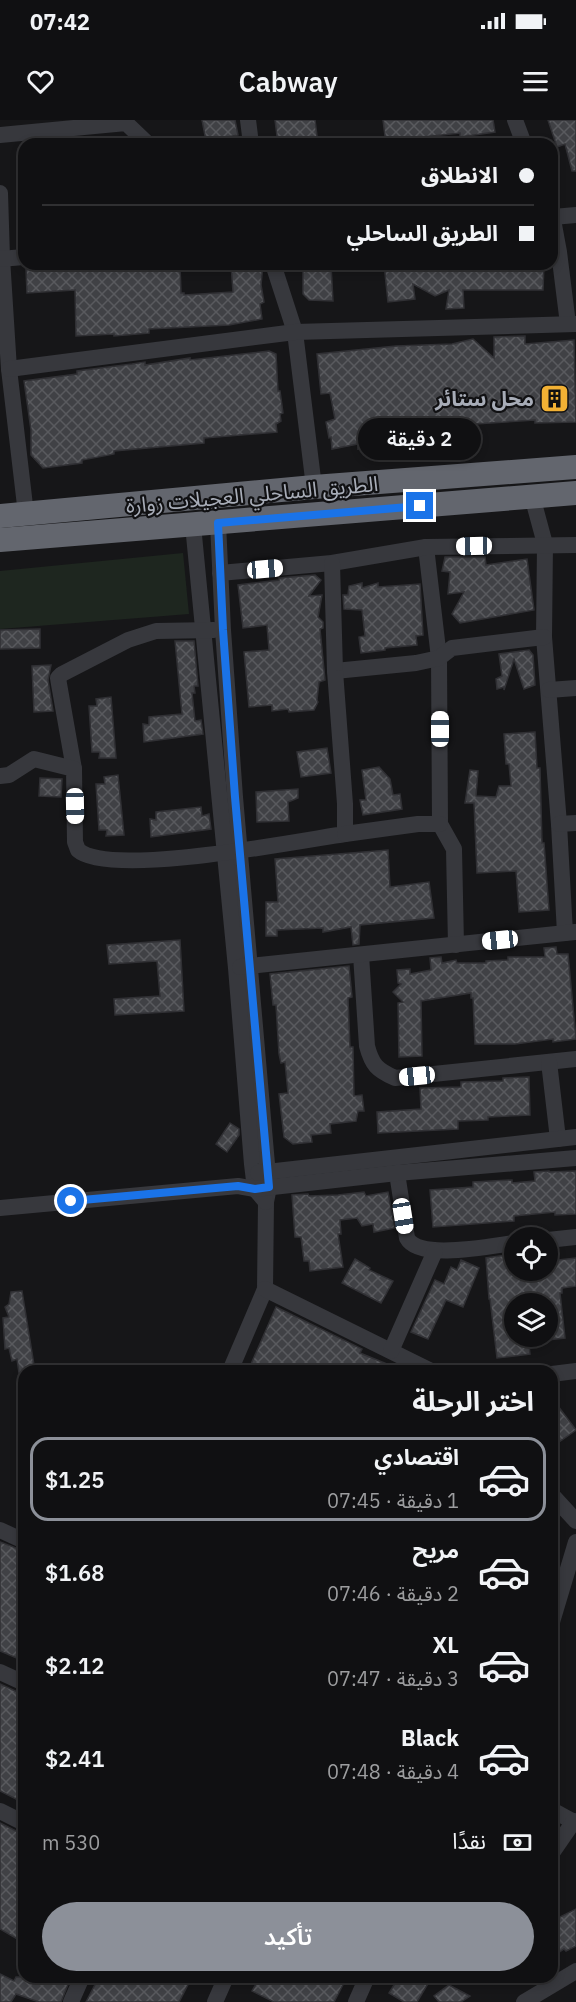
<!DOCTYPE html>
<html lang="ar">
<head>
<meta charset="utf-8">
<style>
  body { margin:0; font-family:"IBM Plex Sans","Noto Sans Arabic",sans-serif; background:#19191b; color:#f1f3f6; direction:rtl; height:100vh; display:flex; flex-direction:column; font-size:22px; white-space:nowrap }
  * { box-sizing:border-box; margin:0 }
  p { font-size:20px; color:#9c9d9f }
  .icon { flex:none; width:33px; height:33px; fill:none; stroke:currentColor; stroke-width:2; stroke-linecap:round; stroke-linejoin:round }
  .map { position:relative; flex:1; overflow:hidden; direction:ltr }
  .side { position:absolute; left:18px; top:1245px; width:540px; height:618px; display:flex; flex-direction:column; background:#101012; border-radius:18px; box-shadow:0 3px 9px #0003,0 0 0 2px #303032; direction:rtl }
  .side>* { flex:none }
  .top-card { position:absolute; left:18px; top:18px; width:540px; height:132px; border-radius:18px; box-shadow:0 3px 9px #0003,0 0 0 2px #303032; direction:rtl; display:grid; align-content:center; height:132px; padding:0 24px; background:#101012 }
  .buttons { position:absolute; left:504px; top:1107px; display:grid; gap:12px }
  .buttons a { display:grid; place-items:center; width:54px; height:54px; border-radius:50%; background:#101012; box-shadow:0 3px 9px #0003,0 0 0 2px #303032; font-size:30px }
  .end { position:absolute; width:27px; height:27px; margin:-14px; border:8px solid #1a73e8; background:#fff; box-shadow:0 0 0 3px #fff }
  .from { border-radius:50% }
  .bubble { position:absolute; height:42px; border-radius:21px; background:#101012; box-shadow:0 3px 9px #0003,0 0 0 2px #303032; font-size:20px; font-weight:600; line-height:42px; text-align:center; direction:rtl }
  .car { position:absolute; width:18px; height:36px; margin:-18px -9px; border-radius:8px; box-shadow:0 0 4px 2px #0007; background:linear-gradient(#fff 24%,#345 0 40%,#fff 0 76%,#345 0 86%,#fff 0) }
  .top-card b { display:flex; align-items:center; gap:21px; height:57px; font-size:22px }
  .top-card b+b { border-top:2px solid #303032 }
  .top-card i { width:15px; height:15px; background:#f1f3f6 }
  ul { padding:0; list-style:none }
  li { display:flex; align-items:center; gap:18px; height:84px; margin:0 12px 9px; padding:0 12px; border:3px solid transparent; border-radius:18px }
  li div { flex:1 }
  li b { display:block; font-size:22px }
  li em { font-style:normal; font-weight:600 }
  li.selected { border-color:#8c9099 }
  li>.icon { width:54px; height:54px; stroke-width:1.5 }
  h2 { padding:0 24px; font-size:27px; line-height:72px }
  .pay { display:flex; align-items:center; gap:15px; height:66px; padding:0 24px; font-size:22px }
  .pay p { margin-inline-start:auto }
  .cta { display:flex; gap:12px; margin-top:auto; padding:12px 24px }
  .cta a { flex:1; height:69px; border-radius:36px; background:#8c9099; color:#fff; font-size:24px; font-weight:600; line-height:69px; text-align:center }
  .status { display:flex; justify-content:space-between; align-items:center; height:42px; padding:0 30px; background:#101012; direction:ltr }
  .status svg { height:16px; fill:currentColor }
  header { display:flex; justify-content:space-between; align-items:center; height:78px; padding:0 24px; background:#101012; font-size:27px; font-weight:600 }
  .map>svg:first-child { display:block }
  .green { fill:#1e261f }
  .building { fill:url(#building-cross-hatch); stroke:#303034; stroke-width:1.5 }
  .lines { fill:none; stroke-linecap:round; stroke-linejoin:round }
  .minor { stroke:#37383d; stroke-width:16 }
  .highway { stroke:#63666e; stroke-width:24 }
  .route { stroke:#1a73e8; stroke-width:8 }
  .labels { text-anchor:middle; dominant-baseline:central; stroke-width:4.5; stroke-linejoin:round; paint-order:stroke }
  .poi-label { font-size:21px; font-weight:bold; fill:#a8adb8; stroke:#111113; text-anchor:end }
  .street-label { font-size:21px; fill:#a8adb8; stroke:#111113 }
</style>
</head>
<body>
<div class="status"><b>07:42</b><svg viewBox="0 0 49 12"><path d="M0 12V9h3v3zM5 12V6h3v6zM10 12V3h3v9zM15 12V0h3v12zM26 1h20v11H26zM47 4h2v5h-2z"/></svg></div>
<header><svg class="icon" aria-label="menu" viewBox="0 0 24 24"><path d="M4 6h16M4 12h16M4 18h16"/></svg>Cabway<svg class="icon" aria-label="heart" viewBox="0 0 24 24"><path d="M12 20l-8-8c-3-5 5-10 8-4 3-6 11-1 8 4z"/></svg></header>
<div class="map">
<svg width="576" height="1882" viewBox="0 0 576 1882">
  <defs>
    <pattern id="building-cross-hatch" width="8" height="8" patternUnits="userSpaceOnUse" patternTransform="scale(1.5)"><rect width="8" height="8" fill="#404145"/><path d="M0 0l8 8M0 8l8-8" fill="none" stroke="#595a5e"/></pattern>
  </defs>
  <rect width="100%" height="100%" fill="#161618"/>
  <path class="green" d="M183,433L189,494L0,509V451Z"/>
  <g class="building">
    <path d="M202,0H235L238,15L206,21Z"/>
    <path d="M275,0H315L318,24H278Z"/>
    <path d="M383,0H493L495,12L460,17V13L414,18L415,24H386Z"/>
    <path d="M548,0H576V51H572L565,24L557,27Z"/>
    <path d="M115,144H180L181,173H184V175L233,172L231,144H263L261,165L264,182L260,184L262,199L229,205L149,209V213L114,216V214L76,216L75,170L27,173L26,149L115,146Z"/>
    <path d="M384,144H500V148L520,149V144H544L543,170H463L464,188L446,189L449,170L435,176L413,164L415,179L388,182Z"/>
    <path d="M331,145L333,181L309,180L303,174V147Z"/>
    <path d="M525,216V224L574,220L576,302L535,303V300L444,306V311L410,312V309L379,314L382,325L358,329V324L332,329L331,317L329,318L326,302L335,299L330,273L321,274L317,234L396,226L452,224L473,219L494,238V217Z"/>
    <path d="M269,231L276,234L278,271H280L283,293L280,294L281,301L276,304L277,312L204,318V323L114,331V334L82,340V343L43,348L31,335V310L24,261L77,254V251L132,244L145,242V245L190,238V240Z"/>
    <path d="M445,437H485L486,445L527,439L534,490L460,503L452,494L464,472L448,474L450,452L442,451Z"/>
    <path d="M315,455L321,460L309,476L322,475L318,497L323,502V508L320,509L325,560L319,562L317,580L318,582L314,590L289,592L288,589L272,591V585L249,587L244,532L269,530L267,505L243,508L238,465L279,460V458Z"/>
    <path d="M362,463V468L378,463V467L420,464L423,515L416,516L417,525L385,528V530L361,533L359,517L365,516L362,490L344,489L343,475H348L349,466Z"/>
    <path d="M40,509V528L0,529V510Z"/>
    <path d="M175,521H194L198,566H194L195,573H192L195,601L201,600L203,614L144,622L143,604L149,605V597L182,594Z"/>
    <path d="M529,530L533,535L535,565L524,569L514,539L504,570V567L497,569L496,559L502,556L499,534Z"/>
    <path d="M51,545L48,560L53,591L34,592L32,546Z"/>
    <path d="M111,577L116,638H99L100,632H92L89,586H97L96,579Z"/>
    <path d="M535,612L537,648H540L542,723H544L549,790L519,792L516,751L477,753L474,683H465L470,650L478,651L476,676L496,677L499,666H511L509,644H506L504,614Z"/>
    <path d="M327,628L331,653L301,657L297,632Z"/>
    <path d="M379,647L390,659L393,675L400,674L402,689L363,695L360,680H366L362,650Z"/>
    <path d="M118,655L124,715L106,716L107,710H99L96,664H105L104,657Z"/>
    <path d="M40,658L62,659L61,677L39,676Z"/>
    <path d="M298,669V678L288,682L289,701L257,702L256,672Z"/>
    <path d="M201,687L202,696L209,694L211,709L151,717L150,699L156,700V692Z"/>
    <path d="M388,730L390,767L429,762L434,798L360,805L359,824L353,825L351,807L323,812V808L277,810V816H266V782H278L275,739Z"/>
    <path d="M180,820L184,891L115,895L114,879L160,876L157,841L109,844L107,825Z"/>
    <path d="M556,827L557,834H568L576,919L553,922V919L515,924H475L473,878H471V873L421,881L422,936L399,937L398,883L403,882L393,872L401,864L398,863L397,850L410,849V854L431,850L430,838L441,837L442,843L456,840L457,843H486V841L508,840V837H545L544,828Z"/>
    <path d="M349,846L352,877L348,878L350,927H353L354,976L362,975L364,991H358L356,1001L330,1004L331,1013L311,1015L312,1022L293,1024L284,1017L279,974L288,973L285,942L281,943L279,934L276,885H273L270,854Z"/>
    <path d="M529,957L530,995L488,997V1000L458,1001V1009L378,1013L377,992L421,989L420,968L461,967V962L503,961V958Z"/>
    <path d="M230,1003L239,1009V1015L227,1032L216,1024Z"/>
    <path d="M549,1051V1052L576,1051V1094L555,1095V1092L514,1096V1101L433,1107L430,1070L473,1067V1062L512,1060V1063L535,1061L534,1052Z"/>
    <path d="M364,1072L366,1076L388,1072L395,1108L374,1112L373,1104L362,1106L357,1098L340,1100L341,1114H338L343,1147L310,1151L309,1141H304L301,1117H295L292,1075L308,1074L309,1076L338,1075Z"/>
    <path d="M514,1134V1150H548V1137L557,1135L558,1140L576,1138V1166L562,1168V1173H560L565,1218L548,1220V1184H514V1216H528L530,1234L497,1238L490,1179H489L486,1138Z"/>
    <path d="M355,1139L370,1148L369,1150L393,1161L381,1183L342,1163Z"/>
    <path d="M461,1140L479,1148L463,1187L446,1180L428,1219L411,1212L435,1160L444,1164L451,1147L457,1150Z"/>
    <path d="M22,1171L35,1251L19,1253L17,1239L12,1241L9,1228L5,1229L3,1198L9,1197L5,1187L9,1184L11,1172Z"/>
    <path d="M276,1187L362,1229L360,1233L404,1251H248Z"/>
    <path d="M552,1278L576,1310L559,1322L552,1313Z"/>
    <path d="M0,1422L24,1431V1541L0,1531Z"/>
    <path d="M0,1564L24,1575V1683L0,1671Z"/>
    <path d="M0,1703L24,1715V1823L0,1809Z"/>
    <path d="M576,1789V1826L566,1831L564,1829L552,1837V1801Z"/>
    <path d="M0,1854L14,1861L16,1857H71L61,1882H39L16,1874L11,1882H0Z"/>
    <path d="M99,1857H192L179,1882H86Z"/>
    <path d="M260,1857H347L334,1882H274L252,1871Z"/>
    <path d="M399,1857H432L417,1882H404L389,1873Z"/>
    <path d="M449,1865L470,1876L461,1882H439L434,1876Z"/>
  </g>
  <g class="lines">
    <g class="minor">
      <path d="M248,0L251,24"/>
      <path d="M515,0L524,24"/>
      <path d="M0,15L126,3L148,24"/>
      <path d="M0,73L2,138L9,249L26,394"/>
      <path d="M552,94L559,132L568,204"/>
      <path d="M553,97L576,95"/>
      <path d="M0,139L24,137"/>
      <path d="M273,144L295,212L314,367"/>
      <path d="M9,249L295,212L576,204"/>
      <path d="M532,376L545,424L544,517L559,704L565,813"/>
      <path d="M218,403L223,510L235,677L269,1067L266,1082L265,1169L230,1251"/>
      <path d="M193,405L236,848L252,1044L255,1069L266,1082"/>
      <path d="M426,427L439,538L440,704L454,729L456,825"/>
      <path d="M220,453L332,443L426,427L576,425"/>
      <path d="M335,551L416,543L439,538L452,528L544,517"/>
      <path d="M549,570L576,568"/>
      <path d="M74,649L59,564L58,558L62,554L128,520L156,511L214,510"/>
      <path d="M0,656L9,655L34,639L74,649L75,722L78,730C109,758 298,721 345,714V684L335,551L332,443"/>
      <path d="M559,704L576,703"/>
      <path d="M345,714L418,704H440"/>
      <path d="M361,835L367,926C372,945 377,950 395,958L576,939"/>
      <path d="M240,847L575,812"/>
      <path d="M549,942L558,1019"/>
      <path d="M258,1053L576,1017"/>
      <path d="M397,1053L407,1118C419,1141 491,1126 514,1123"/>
      <path d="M0,1088L238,1066L255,1069L397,1053L576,1038"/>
      <path d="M548,1120L576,1117"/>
      <path d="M265,1169L431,1251"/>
      <path d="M391,1231L435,1131"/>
      <path d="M552,1254L576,1251"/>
      <path d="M552,1375L576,1401"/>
      <path d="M0,1410L24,1421"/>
      <path d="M552,1502L576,1422"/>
      <path d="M0,1552L24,1563"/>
      <path d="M552,1690L576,1703"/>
      <path d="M0,1691L24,1703"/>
      <path d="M552,1733L574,1701"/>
      <path d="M71,1882L82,1857"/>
      <path d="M215,1882L226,1857"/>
      <path d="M356,1882L367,1857"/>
      <path d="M524,1882L576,1851"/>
    </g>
    <g class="highway">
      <path d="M0,396L314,367L576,347"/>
      <path d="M0,420L576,373"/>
    </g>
  </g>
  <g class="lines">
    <path class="route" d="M71,1081L238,1066L255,1069L269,1067L235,677L223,510L218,403L420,386"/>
  </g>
  <defs>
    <symbol id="building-square" viewBox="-11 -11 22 22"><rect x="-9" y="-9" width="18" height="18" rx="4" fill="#f2b134" stroke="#111113"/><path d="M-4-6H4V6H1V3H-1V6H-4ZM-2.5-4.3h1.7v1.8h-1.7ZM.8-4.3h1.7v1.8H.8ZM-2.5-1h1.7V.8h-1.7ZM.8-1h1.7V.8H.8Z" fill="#111"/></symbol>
  </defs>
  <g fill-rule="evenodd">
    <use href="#building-square" x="538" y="262" width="33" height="33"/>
  </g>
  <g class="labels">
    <g class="poi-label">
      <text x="534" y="278">محل ستائر</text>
    </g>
    <g class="street-label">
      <text transform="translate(252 374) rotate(-5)">الطريق الساحلي العجيلات زوارة</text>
    </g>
  </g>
</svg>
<div class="buttons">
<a><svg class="icon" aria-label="locate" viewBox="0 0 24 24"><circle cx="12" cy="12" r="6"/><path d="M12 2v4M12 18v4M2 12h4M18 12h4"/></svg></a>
<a><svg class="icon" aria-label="layers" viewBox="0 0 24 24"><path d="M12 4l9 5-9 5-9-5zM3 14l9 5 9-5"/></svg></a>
</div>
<i class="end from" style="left:71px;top:1081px"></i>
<i class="end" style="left:420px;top:386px"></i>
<div class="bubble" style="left:358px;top:298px;width:123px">2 دقيقة</div>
<i class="car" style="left:474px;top:426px;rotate:269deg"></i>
<i class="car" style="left:265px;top:449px;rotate:85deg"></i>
<i class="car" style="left:440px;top:609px;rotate:0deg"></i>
<i class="car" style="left:75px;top:686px;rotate:179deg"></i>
<i class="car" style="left:500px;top:820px;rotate:264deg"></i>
<i class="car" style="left:417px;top:956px;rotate:264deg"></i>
<i class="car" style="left:403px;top:1096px;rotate:171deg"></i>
<div class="top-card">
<b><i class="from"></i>الانطلاق</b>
<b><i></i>الطريق الساحلي</b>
</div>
<section class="side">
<h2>اختر الرحلة</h2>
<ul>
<li class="selected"><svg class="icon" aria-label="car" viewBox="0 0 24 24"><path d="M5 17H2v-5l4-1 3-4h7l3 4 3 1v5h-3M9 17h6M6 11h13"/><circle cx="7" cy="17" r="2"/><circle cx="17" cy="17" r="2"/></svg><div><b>اقتصادي</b><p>1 دقيقة · 07:45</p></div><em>$1.25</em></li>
<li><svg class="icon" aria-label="car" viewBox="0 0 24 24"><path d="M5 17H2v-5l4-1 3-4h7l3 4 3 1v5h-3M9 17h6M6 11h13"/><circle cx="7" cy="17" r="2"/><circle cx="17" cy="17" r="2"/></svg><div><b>مريح</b><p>2 دقيقة · 07:46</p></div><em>$1.68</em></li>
<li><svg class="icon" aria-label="car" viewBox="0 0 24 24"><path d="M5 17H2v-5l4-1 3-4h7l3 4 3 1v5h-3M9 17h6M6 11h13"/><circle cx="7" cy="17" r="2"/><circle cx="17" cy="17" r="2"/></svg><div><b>XL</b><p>3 دقيقة · 07:47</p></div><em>$2.12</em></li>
<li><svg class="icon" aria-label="car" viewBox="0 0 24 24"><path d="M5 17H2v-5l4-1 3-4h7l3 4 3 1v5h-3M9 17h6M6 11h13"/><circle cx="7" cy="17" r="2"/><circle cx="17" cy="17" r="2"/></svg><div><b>Black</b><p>4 دقيقة · 07:48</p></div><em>$2.41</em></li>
</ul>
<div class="pay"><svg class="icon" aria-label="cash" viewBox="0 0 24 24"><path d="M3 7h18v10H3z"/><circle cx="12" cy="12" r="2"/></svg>نقدًا<p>530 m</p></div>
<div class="cta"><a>تأكيد</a></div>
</section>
</div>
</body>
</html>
